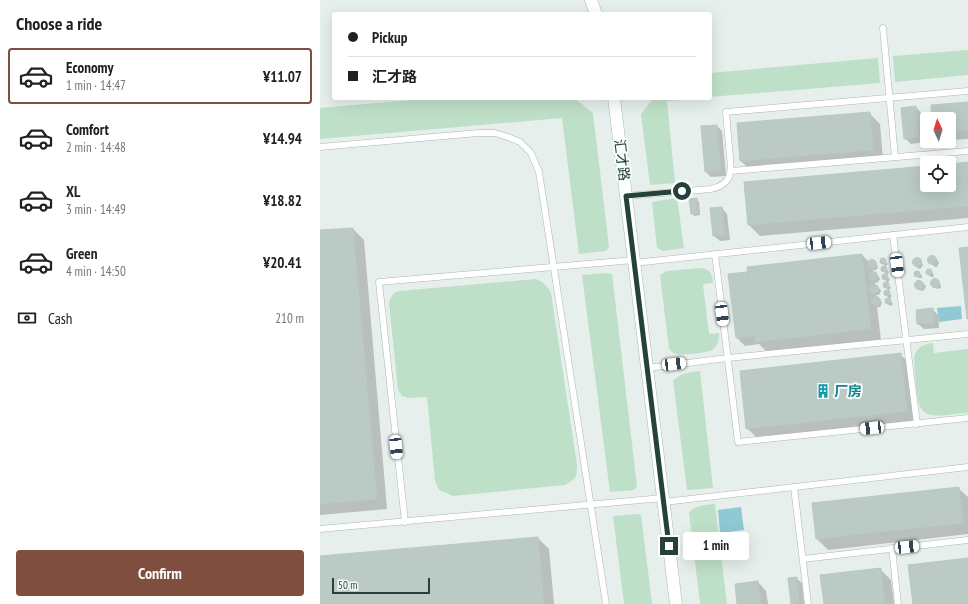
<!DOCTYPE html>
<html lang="en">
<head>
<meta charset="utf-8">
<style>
  body { margin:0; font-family:"PT Sans Narrow","Noto Sans SC",sans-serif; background:#f6f6f6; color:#202124; height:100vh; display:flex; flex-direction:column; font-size:15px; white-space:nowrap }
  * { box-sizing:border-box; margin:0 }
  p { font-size:13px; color:#757577 }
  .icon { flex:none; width:22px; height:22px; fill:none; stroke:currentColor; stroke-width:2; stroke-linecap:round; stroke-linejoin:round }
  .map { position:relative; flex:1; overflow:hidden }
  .drawer { display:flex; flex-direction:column; background:#fff; width:320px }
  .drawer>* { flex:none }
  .guide { position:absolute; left:12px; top:12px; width:380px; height:88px; border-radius:4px; box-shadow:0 4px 16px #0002; display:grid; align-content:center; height:88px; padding:0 16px; background:#fff }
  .needle { width:26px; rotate:356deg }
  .tools { position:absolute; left:600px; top:112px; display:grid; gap:8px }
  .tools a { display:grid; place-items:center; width:36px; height:36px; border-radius:4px; background:#fff; box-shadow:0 4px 16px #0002; font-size:20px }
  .scale { position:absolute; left:12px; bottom:10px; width:98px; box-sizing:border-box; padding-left:4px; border:2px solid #24423a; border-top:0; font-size:11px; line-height:14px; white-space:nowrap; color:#24423a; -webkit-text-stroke:3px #f7fbf9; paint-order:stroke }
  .end { position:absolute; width:18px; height:18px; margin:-9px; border:5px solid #24423a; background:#fff; box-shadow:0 0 0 2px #fff }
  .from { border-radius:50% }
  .bubble { position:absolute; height:28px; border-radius:4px; background:#fff; box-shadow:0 4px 16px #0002; font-size:13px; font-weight:600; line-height:28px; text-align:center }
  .car { position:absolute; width:12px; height:24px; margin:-12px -6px; border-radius:5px; box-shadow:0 0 3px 1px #0007; background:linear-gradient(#fff 24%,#345 0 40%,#fff 0 76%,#345 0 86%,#fff 0) }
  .guide b { display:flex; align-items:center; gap:14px; height:38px; font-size:15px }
  .guide b+b { border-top:1px solid #e0e0e0 }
  .guide i { width:10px; height:10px; background:#202124 }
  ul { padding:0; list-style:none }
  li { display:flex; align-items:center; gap:12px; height:56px; margin:0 8px 6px; padding:0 8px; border:2px solid transparent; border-radius:4px }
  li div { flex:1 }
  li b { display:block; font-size:15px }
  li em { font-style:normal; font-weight:600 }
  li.selected { border-color:#7f4e3f }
  li>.icon { width:36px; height:36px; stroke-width:1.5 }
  h2 { padding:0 16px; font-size:18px; line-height:48px }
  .pay { display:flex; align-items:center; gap:10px; height:44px; padding:0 16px; font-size:15px }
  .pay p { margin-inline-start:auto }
  .cta { display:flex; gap:8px; margin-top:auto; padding:8px 16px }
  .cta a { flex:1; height:46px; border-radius:4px; background:#7f4e3f; color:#fff; font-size:16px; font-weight:600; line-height:46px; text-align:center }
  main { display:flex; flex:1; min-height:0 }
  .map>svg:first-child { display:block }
  .green { fill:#bfe0c8 }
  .water { fill:#8ec9d4 }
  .shadow { fill:#0003 }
  .building { fill:#bbcac4; stroke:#b8c9c2 }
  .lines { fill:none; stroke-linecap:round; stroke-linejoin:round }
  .service-casing { stroke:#a8b8b2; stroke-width:7 }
  .secondary-casing { stroke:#a4bbb3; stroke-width:13 }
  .service { stroke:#fff; stroke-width:6 }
  .secondary { stroke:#fff; stroke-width:12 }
  .route { stroke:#24423a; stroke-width:5 }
  .labels { text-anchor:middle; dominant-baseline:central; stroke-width:4; stroke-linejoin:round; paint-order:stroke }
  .street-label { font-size:14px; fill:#24423a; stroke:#f7fbf9 }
  .culture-label { font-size:14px; font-weight:bold; fill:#0d838f; stroke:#f7fbf9; text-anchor:start }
</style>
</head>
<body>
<main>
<section class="drawer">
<h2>Choose a ride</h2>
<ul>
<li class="selected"><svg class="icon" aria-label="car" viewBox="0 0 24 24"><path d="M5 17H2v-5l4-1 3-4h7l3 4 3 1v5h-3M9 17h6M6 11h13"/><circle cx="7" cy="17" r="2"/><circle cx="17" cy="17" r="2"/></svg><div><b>Economy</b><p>1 min · 14:47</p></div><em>¥11.07</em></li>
<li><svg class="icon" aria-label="car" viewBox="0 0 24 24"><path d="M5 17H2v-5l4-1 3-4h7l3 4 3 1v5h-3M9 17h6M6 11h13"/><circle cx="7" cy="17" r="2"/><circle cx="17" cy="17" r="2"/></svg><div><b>Comfort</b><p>2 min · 14:48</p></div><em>¥14.94</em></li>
<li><svg class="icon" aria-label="car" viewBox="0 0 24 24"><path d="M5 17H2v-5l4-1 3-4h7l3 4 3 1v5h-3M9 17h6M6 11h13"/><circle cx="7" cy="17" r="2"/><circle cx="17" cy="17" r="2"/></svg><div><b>XL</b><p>3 min · 14:49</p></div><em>¥18.82</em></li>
<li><svg class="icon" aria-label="car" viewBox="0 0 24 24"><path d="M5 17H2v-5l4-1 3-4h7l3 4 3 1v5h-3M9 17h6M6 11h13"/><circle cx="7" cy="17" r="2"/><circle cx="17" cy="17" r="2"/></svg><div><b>Green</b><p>4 min · 14:50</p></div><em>¥20.41</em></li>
</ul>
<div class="pay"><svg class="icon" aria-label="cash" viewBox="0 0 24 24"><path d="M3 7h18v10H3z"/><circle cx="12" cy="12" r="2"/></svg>Cash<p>210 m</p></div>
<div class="cta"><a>Confirm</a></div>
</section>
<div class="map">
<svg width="648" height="604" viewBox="0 0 648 604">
  <rect width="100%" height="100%" fill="#e6efeb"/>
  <g class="green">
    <path d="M648,50V75L575,82L573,56Z"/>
    <path d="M558,58L560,83L390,97V73Z"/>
    <path d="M116,98H254L273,113L289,247L286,251L259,254L242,118L0,139V108Z"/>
    <path d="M334,98H383L347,101L355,183L330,185L321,114Z"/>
    <path d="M357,198L364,248L343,251L337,248L332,202Z"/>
    <path d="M381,268C391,269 392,275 393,283L383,284L389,334L399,333C399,340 398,346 392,350C387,353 360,356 354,353C353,353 350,350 349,349L340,275L347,271Z"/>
    <path d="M287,273L292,274L317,486L314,490L290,492L262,275Z"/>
    <path d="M216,279C224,282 227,286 231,293L257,465C257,479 256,478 245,485L133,496L119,490L115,481L107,397L89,398L82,396L78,390L69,303C71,296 73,293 79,291Z"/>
    <path d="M613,343L614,353L648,349V413C638,413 620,417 611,415C607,414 603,412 601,408C596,401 595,370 594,359C595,348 603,344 613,343Z"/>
    <path d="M380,371L393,488L367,490L353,380C362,373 369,372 380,371Z"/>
    <path d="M395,504L407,604H380L369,512C377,505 385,505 395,504Z"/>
    <path d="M318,514L321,515L332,604H304L293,516Z"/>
  </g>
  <g class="water">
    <path d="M641,306L642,319L619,322L617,308Z"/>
    <path d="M421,507L424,530L400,533L398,510Z"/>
  </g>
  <g class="shadow">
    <path d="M648,103V139L629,140V119H613Z"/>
    <path d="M596,107L601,113L604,142L591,144L585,138Z"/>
    <path d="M549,113L560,124L563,160L432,172L421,161L418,124Z"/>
    <path d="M397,126L402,131L406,176L391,177L386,172Z"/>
    <path d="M648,163V218L440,236L429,225L607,167V185H629V165Z"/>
    <path d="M376,199L379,202L380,215L374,216L372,213Z"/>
    <path d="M402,208L407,214L410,240L400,241L394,236L392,209Z"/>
    <path d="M33,229L44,240L67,509L0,515V231Z"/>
    <path d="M542,255L549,262L553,261L555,262L558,267L556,270H553L554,272L559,277L560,279L558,282L555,283V285L560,289L561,291L559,295H556V297L561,301L562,303L560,307H557L561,340L447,352L439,344L425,346L417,338L427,273L429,275Z"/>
    <path d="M611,257H613L618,261L619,263L617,267H615L610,263L609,259Z"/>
    <path d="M563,259L568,264L566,266H565L561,261Z"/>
    <path d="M598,259L602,263L603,265L601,268L599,269L594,264V260Z"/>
    <path d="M564,267L569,272L568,274L566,275L570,280L567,283L571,288L570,289L567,291L572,296L569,299L573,304L571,306L569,305L566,301L569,298L565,293V292L568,290L564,285V284L567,282L563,277V276L566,274L562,269Z"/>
    <path d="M609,270L613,273L614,277H611L608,274L607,272Z"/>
    <path d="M596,272H599L602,276V278H599L596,275Z"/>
    <path d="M616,279L620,284L621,286V288L617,289L611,283L613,280Z"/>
    <path d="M600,281L605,285L606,287L603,291L599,290L596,285L598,282Z"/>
    <path d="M612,309L618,315L619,328L604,329L598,324Z"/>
    <path d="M580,354L591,365L597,422L438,439L427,428Z"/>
    <path d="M638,488L648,497V534L508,550L497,539L493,504Z"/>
    <path d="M218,538L229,549L234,604H0V557Z"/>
    <path d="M560,569L571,580L574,604H505Z"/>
    <path d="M476,578L482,583L484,604H472Z"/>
    <path d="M438,582L446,591L448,604H418Z"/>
  </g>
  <g class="building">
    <path d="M648,102V130L629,132V119H612L611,105Z"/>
    <path d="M596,106L599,137L584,139L581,108Z"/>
    <path d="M550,112L553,150L420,161L417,123Z"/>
    <path d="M397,125L401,171L385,172L381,126Z"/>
    <path d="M648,162V206L428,225L424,182L607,166V185H629V164Z"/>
    <path d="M377,198L378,213L371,214L369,199Z"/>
    <path d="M402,207L405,235L393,236L390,208Z"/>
    <path d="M33,228L57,499L0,504V230Z"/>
    <path d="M648,247V319H647L639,248Z"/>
    <path d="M542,254L551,329L435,342L427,267Z"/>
    <circle cx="612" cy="260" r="4.5"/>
    <circle cx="597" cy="262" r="4.5"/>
    <circle cx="563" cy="261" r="3"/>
    <circle cx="552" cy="264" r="4.5"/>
    <circle cx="564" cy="269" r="3"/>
    <circle cx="609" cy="272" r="3"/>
    <circle cx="597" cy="274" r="3"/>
    <circle cx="553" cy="276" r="4.5"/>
    <path d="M427,272L435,336L416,338L408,274Z"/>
    <circle cx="565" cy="277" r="3"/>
    <circle cx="615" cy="283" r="4.5"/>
    <circle cx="599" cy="285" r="4.5"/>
    <circle cx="566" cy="285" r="3"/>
    <circle cx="554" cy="289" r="4.5"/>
    <circle cx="567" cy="293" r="3"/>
    <circle cx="556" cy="301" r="4.5"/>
    <circle cx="568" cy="301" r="3"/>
    <path d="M613,308L614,323L597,324L596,310Z"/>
    <path d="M581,353L587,411L426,429L420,371Z"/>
    <path d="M639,487L643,523L496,539L492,503Z"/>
    <path d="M218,537L224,604H0V556Z"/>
    <path d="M648,558V604H593L588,565Z"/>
    <path d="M561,568L565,604H504L500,575Z"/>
    <path d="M477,577L479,604H471L468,578Z"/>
    <path d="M438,581L441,604H417L415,584Z"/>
  </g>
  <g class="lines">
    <defs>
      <g id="service">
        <path d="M563,28L575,157"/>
        <path d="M0,147L158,133H175L188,137L200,142L211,153L219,172L286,604"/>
        <path d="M411,171L648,151"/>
        <path d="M306,196L391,189C416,184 411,166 409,147C408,135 407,124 406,112L648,91"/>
        <path d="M573,235L597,424"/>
        <path d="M395,254L418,442L648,418"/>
        <path d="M314,263L648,227"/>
        <path d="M327,368L408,358L648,334"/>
        <path d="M474,487L488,604"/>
        <path d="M344,502L648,467"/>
        <path d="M85,522L59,282L314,260"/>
        <path d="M0,529L343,498"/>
        <path d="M572,548L578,604"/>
        <path d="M483,559L648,540"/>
      </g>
      <g id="secondary">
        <path d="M271,0L276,14"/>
        <path d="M294,98L356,604"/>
      </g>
    </defs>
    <use href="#service" class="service-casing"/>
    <use href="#secondary" class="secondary-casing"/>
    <use href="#service" class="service"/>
    <use href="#secondary" class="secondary"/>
  </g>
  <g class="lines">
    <path class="route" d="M349,546L306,196L362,191"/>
  </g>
  <defs>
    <symbol id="building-bare" viewBox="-9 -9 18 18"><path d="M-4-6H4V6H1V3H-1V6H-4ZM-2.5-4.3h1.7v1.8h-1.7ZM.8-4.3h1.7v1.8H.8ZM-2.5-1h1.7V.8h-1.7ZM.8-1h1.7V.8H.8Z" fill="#0f9aa8" stroke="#f7fbf9" stroke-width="2.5" paint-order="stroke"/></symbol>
  </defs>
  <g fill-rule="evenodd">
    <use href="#building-bare" x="493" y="381" width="20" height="20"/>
  </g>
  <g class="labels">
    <g class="street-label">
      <text transform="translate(302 160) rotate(83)">汇才路</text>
    </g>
    <g class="culture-label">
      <text x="514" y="391">厂房</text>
    </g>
  </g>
</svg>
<div class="tools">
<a><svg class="needle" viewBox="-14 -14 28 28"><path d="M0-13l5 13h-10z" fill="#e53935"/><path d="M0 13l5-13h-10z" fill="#757577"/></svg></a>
<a><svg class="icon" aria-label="locate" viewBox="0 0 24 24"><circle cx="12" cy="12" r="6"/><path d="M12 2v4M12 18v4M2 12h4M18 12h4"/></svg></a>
</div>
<div class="scale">50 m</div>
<i class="end from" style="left:362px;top:191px"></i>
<i class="end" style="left:349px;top:546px"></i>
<div class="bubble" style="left:363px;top:532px;width:66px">1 min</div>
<i class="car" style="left:499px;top:243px;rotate:84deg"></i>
<i class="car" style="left:577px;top:265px;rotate:173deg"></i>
<i class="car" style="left:402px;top:314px;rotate:173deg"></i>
<i class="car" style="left:354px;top:364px;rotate:83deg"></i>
<i class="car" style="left:552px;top:428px;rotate:264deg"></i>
<i class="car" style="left:76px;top:447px;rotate:174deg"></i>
<i class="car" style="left:587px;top:547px;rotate:84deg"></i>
<div class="guide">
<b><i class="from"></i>Pickup</b>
<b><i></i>汇才路</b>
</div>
</div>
</main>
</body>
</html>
